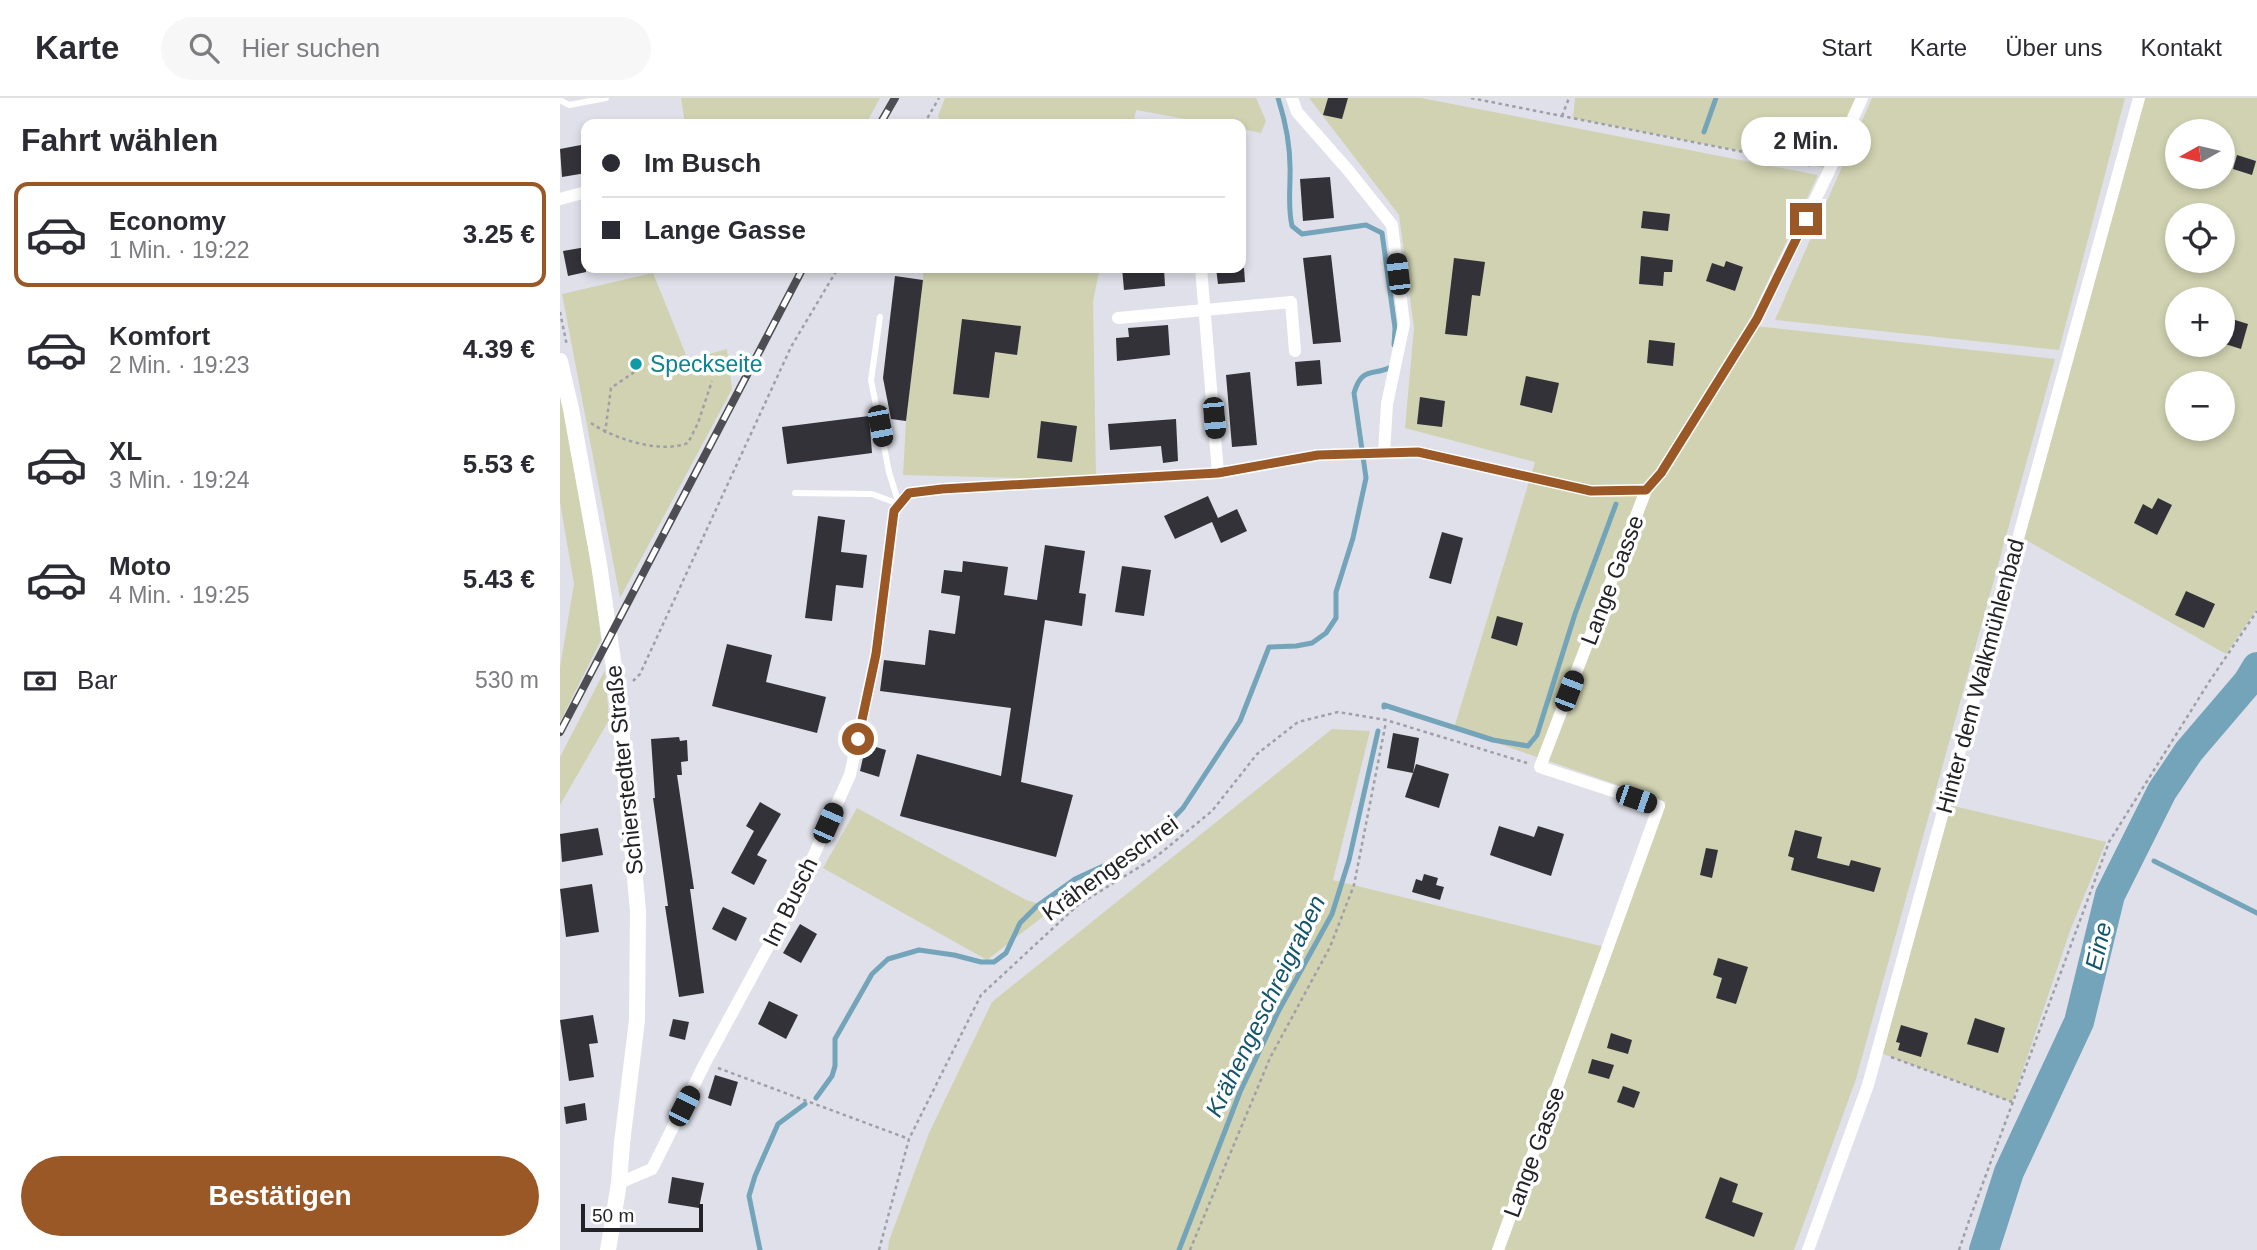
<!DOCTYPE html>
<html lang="de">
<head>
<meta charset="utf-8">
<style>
  body { margin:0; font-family:Arial,sans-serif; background:#f7f7f7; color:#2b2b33; height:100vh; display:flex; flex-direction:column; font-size:26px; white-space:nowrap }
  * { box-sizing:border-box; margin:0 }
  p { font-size:23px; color:#7c7c81 }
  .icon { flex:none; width:38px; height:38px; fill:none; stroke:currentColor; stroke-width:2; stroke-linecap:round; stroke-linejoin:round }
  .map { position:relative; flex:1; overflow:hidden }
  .details { display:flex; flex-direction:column; background:#fff; width:560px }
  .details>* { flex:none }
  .guide { position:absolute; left:21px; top:21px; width:665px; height:154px; border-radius:14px; box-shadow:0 4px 10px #0003; display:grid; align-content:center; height:154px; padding:0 21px; background:#fff }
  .needle { width:46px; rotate:262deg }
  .tools { position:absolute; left:1605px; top:21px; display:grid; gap:14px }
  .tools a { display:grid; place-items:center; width:70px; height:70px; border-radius:50%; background:#fff; box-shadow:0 4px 10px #0003; font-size:35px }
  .scale { position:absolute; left:21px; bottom:18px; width:122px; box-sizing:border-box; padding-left:7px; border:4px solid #232327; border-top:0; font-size:19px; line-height:24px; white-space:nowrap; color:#232327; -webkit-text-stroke:5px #fff; paint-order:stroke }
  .end { position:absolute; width:32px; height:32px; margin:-16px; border:9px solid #9a5826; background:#fff; box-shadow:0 0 0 4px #fff }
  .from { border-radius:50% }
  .bubble { position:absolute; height:49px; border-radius:24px; background:#fff; box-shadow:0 4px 10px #0003; font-size:23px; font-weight:700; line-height:49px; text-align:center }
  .car { position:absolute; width:21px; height:42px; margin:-21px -10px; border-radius:9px; box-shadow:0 0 5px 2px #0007; background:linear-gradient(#222 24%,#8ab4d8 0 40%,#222 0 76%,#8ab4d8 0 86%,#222 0) }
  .guide b { display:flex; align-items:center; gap:24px; height:66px; font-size:26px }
  .guide b+b { border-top:2px solid #e1e1e2 }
  .guide i { width:18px; height:18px; background:#2b2b33 }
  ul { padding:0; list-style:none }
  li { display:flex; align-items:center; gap:21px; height:105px; margin:0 14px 10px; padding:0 7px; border:4px solid transparent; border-radius:14px }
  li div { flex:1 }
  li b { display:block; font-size:26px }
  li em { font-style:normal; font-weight:700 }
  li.current { border-color:#9a5826 }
  li>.icon { width:63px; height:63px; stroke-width:1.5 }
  h2 { padding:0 21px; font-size:32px; line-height:84px }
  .pay { display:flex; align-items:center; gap:18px; height:77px; padding:0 21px; font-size:26px }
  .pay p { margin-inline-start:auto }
  .button { display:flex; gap:14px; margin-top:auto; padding:14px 21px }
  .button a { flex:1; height:80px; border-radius:42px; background:#9a5826; color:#fff; font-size:28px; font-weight:700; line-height:80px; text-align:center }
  header { display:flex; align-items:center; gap:42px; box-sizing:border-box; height:98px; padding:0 35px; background:#fff; border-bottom:2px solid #e1e1e2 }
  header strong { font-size:33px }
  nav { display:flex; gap:38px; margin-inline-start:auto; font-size:24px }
  .search { width:490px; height:63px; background:#f7f7f7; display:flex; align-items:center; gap:18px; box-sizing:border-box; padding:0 24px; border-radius:38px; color:#7c7c81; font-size:26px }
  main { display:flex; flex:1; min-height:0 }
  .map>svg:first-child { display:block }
  .green { fill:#d0d2b1; fill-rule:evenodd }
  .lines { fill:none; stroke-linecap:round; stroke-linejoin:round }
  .stream { stroke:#73a4b9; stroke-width:5 }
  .river { stroke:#73a4b9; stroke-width:30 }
  .building { fill:#333239 }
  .path { stroke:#9f9fa7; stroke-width:2.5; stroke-dasharray:3.5 3.5; stroke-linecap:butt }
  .service { stroke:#fff; stroke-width:6 }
  .minor { stroke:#fff; stroke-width:12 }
  .tertiary { stroke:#fff; stroke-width:16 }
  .rail-casing { stroke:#4d4d53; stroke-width:8 }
  .rail { stroke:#fff; stroke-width:5; stroke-dasharray:16; stroke-linecap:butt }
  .route { stroke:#9a5826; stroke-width:9 }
  .culture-dot { fill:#0f9aa8; stroke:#fff; stroke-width:2.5 }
  .labels { text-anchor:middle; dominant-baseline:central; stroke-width:7; stroke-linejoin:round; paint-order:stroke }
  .culture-label { font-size:23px; fill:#0d838f; stroke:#fff; text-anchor:start }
  .street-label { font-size:23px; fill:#232327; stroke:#fff }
  .water-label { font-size:24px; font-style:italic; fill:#13556b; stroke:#fff }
</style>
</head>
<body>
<header>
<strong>Karte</strong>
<div class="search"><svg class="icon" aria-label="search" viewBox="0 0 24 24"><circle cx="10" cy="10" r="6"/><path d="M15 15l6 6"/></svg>Hier suchen</div>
<nav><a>Start</a><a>Karte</a><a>Über uns</a><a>Kontakt</a></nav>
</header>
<main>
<section class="details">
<h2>Fahrt wählen</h2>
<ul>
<li class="current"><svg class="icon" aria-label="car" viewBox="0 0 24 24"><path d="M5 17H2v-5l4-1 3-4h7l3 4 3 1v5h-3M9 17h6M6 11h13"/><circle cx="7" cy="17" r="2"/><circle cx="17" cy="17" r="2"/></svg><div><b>Economy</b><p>1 Min. · 19:22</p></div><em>3.25 €</em></li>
<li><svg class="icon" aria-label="car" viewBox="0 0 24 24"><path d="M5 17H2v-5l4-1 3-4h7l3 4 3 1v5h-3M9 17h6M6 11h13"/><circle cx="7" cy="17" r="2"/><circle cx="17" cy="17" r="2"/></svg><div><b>Komfort</b><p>2 Min. · 19:23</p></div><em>4.39 €</em></li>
<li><svg class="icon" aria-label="car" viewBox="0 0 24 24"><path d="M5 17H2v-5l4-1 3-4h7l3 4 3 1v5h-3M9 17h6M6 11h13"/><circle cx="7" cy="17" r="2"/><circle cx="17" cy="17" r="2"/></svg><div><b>XL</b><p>3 Min. · 19:24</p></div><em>5.53 €</em></li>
<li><svg class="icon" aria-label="car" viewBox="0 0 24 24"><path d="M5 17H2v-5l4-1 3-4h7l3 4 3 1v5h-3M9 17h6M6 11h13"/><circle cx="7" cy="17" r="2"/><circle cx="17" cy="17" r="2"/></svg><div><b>Moto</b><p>4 Min. · 19:25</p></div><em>5.43 €</em></li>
</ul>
<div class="pay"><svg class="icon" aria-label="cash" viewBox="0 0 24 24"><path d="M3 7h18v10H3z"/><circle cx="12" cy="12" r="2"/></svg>Bar<p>530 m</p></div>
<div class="button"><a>Bestätigen</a></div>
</section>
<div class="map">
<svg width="1697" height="1152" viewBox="0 0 1697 1152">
  <rect width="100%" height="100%" fill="#e0e0ea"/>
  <g class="green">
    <path d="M121,0H320L306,26H125Z"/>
    <path d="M385,0H696L706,23L701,35L681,31V26H653L576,12L573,26H382L378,18Z"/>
    <path d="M749,0H861L1258,77L1187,227L1495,261L1296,981L1234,1152H328L329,1143L369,1035L432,904L772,631L810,633L773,782L1053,851L1106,704L894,630L975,364L845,330L854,230L839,117Z"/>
    <path d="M1015,0H1302L1270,71L1013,20Z"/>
    <path d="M1312,0H1565L1499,252L1215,222Z"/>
    <path d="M1579,0H1697V511L1666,556L1459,438ZM1617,33H1662V79H1617ZM1617,117H1662V163H1617ZM1617,201H1662V247H1617ZM1617,285H1662V331H1617Z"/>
    <path d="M364,170H540L533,203L536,382L343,377L346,323Z"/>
    <path d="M93,175L128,262L167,251L172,291L60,500L2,196Z"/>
    <path d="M0,292L35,488L41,542L0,624V569L14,486L0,404Z"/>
    <path d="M45,572L49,622L0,707V659Z"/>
    <path d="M1385,706L1546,744L1510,833L1452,1004L1318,954Z"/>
    <path d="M297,710L466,802L494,810L427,862L263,770Z"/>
  </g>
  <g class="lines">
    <g class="stream">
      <path d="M718,0C726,25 731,51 730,78C730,95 728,110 732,128L742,136L806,127L822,135L835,230L834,247"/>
      <path d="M1144,34L1156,0"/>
      <path d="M824,609V607L933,642L968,648L977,637L1015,516L1056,406"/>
      <path d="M1594,763L1697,815"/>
      <path d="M256,1000L272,978L275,968V941L312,876L328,861L359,852L394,857L421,864H434L446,855L460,825L477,808L515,781L554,763L599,735L623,710L680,623L709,549L736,548L752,545L766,535L776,520V494L793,440L806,380L794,295C802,267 814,279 833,268"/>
      <path d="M200,1152L189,1098L195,1078L218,1026L245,1006"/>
      <path d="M619,1152L680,994L718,914L772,816L789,762L818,633"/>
    </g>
    <path class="river" d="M1424,1152L1449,1074L1519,924L1550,797L1602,693L1629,653L1688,584L1697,569"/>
  </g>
  <g class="building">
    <path d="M768,0H788L782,21L763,17Z"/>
    <path d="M26,46V75L2,79L0,51Z"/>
    <path d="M1677,57L1696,63L1692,77L1673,71Z"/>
    <path d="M770,79L774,120L743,123L740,81Z"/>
    <path d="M1083,113L1110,116L1108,133L1081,130Z"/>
    <path d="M26,149V174L8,178L3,153Z"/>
    <path d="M771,157L781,244L753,246L743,160Z"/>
    <path d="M1081,158L1113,162L1112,174H1104L1103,188L1079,186Z"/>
    <path d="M894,160L925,164L920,198L912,197L907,238L885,236Z"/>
    <path d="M1166,163L1183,169L1175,193L1146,183L1152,165L1164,169Z"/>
    <path d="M562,170H604L605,188L564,192Z"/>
    <path d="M656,170H684L685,184L658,186Z"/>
    <path d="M335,178L363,182L346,323L331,321L323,280Z"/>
    <path d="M1662,218L1688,226L1681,251L1662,245Z"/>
    <path d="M402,221L461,228L457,257L435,254L429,300L393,296Z"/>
    <path d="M608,227L610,257L557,263L556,240L569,239L568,230Z"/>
    <path d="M1089,242L1115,245L1113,268L1087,265Z"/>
    <path d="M760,262L762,286L737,288L735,264Z"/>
    <path d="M690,274L697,347L672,349L666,277Z"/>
    <path d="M966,278L999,285L992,315L960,307Z"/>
    <path d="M860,299L885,303L882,329L857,326Z"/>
    <path d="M309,318L312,355L227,366L222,329Z"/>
    <path d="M616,321L618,363L603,365L601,348L550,352L548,326Z"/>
    <path d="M481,323L517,328L512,364L477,360Z"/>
    <path d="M648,398L658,420L677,411L687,433L661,445L652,424L615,441L604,418Z"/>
    <path d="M1598,400L1612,407L1597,437L1574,425L1583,406L1592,411Z"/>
    <path d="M258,418L285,422L281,454L307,457L303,490L276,487L272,523L245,520Z"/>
    <path d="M882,434L903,440L891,486L869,480Z"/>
    <path d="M485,447L525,453L519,495L526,496L522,528L485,522L461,684L513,697L496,759L340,718L357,656L441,678L451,610L320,593L324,562L365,567L369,532L395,536L400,498L381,495L384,472L402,474L403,463L448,469L444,497L477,502Z"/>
    <path d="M562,468L591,472L584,518L555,514Z"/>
    <path d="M1626,493L1655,506L1644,530L1615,517Z"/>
    <path d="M937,518L963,525L957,548L931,540Z"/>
    <path d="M167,546L212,557L206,584L266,599L257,635L152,608Z"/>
    <path d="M833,635L859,640L853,675L827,670Z"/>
    <path d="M119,639L120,643L127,642L128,663L121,664L122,677H117L134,791H130L144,895L119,899L105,808H108L93,700H95L91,641Z"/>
    <path d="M306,646L326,652L319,679L300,673Z"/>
    <path d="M856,666L889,676L879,710L845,699Z"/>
    <path d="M200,704L221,716L197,757L207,762L194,787L171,775L194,733L186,728Z"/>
    <path d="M939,728L974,739L978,728L1004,736L991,778L930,757Z"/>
    <path d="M38,730L43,757L2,764L0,736Z"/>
    <path d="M1235,732L1262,739L1257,760L1289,768L1291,762L1321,770L1314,794L1231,772L1234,760L1228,758Z"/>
    <path d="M1146,750L1158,752L1152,780L1140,777Z"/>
    <path d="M864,776L878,780L876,787L884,789L880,802L852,794L856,781L862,783Z"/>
    <path d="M32,786L39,834L6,839L0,791Z"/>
    <path d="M163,809L187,820L176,843L152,831Z"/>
    <path d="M240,826L257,836L241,865L223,855Z"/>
    <path d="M1158,860L1188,869L1176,906L1156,900L1162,880L1153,877Z"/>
    <path d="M209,903L238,917L226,941L198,926Z"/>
    <path d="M33,917L38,945L29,946L34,979L9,983L0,922Z"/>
    <path d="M1415,920L1445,930L1438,955L1407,946Z"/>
    <path d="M113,921L129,924L125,942L109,938Z"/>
    <path d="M1341,927L1368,935L1361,959L1338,952L1340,945L1336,944Z"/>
    <path d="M1051,935L1072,942L1068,956L1047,950Z"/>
    <path d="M1032,961L1054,967L1049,981L1028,975Z"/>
    <path d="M155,977L178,984L171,1008L148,1000Z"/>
    <path d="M1063,988L1080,994L1074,1010L1057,1004Z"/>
    <path d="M25,1005L27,1022L6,1026L4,1009Z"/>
    <path d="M112,1079L144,1085L139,1110L108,1105Z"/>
    <path d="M1160,1079L1178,1086L1172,1104L1203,1115L1194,1139L1145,1120Z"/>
  </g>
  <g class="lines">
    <g class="path">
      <path d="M911,0L1254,68"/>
      <path d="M1002,18L1009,0"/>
      <path d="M364,26L379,0"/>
      <path d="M0,214L7,248"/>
      <path d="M31,325C54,341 101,356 128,345L138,325L152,283"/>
      <path d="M45,335L51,290L73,275L75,270"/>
      <path d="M73,583L80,576L231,249L278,170"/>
      <path d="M1331,959L1452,1004"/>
      <path d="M158,970L349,1041"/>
      <path d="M319,1152L349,1041L421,897L518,807L597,758L652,713L697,656L738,624L778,614L826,622L967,665"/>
      <path d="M630,1152L710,960L770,849L794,787L826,624"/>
      <path d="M1399,1152L1410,1120L1549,744L1649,584L1697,513"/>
    </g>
    <g class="service">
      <path d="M0,2L9,7L46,0"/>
      <path d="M320,219L311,282L329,374L339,406"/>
      <path d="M235,395L312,396L339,406"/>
    </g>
    <g class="minor">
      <path d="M732,0L737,14L788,72L832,127L844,226L827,306L824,354"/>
      <path d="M0,101L26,94"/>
      <path d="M641,170L658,375"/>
      <path d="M558,220L731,204L735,253"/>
      <path d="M59,1085L92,1071L145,965L235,799L290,677L316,556L334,413L349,395L382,391L658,375L758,357L858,354L1031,393L1086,392"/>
      <path d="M938,1152L1099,708L980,669L1086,392L1101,375L1197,221L1270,71L1302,0"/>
      <path d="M1248,1152L1308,987L1579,0"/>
    </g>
    <path class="tertiary" d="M0,263L11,311L39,466L58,597L78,813L77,922L62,1045L59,1085L48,1152"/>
    <defs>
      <g id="rail">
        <path d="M320,26L335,0"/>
        <path d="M0,634L243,170"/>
      </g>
    </defs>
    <use href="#rail" class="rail-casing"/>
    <use href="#rail" class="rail"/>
  </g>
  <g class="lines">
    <path class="route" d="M298,641L316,556L334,413L349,395L382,391L658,375L758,357L858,354L1031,393L1086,392L1101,375L1197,221L1246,121"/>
  </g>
  <circle class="culture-dot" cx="76" cy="266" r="7"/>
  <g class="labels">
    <g class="culture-label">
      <text x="90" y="266">Speckseite</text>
    </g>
    <g class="street-label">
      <text transform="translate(1052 482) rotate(-69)">Lange Gasse</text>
      <text transform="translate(1420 578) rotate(-75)">Hinter dem Walkmühlenbad</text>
      <text transform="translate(64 672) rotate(-96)">Schierstedter Straße</text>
      <text transform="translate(550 770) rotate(-36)">Krähengeschrei</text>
      <text transform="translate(230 804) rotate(-64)">Im Busch</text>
      <text transform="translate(974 1054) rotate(-70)">Lange Gasse</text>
    </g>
    <g class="water-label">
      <text transform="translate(1538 848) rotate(-77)">Eine</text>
      <text transform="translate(705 908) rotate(-64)">Krähengeschreigraben</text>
    </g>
  </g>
</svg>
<div class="tools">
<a><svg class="needle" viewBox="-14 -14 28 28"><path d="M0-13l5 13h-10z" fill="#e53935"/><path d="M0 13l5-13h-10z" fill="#7c7c81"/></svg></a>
<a><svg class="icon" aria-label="locate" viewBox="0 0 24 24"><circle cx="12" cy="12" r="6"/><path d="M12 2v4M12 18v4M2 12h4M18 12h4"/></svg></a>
<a>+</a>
<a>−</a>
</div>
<div class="scale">50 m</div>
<i class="end from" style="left:298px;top:641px"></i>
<i class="end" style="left:1246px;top:121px"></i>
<div class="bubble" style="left:1181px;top:19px;width:130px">2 Min.</div>
<i class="car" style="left:838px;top:176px;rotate:353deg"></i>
<i class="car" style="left:654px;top:320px;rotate:175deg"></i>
<i class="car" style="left:320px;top:328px;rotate:169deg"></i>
<i class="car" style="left:1009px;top:593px;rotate:21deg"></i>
<i class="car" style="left:1076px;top:701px;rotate:109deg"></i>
<i class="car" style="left:268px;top:725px;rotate:24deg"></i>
<i class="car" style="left:124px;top:1008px;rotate:27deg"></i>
<div class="guide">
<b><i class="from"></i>Im Busch</b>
<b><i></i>Lange Gasse</b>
</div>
</div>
</main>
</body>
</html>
